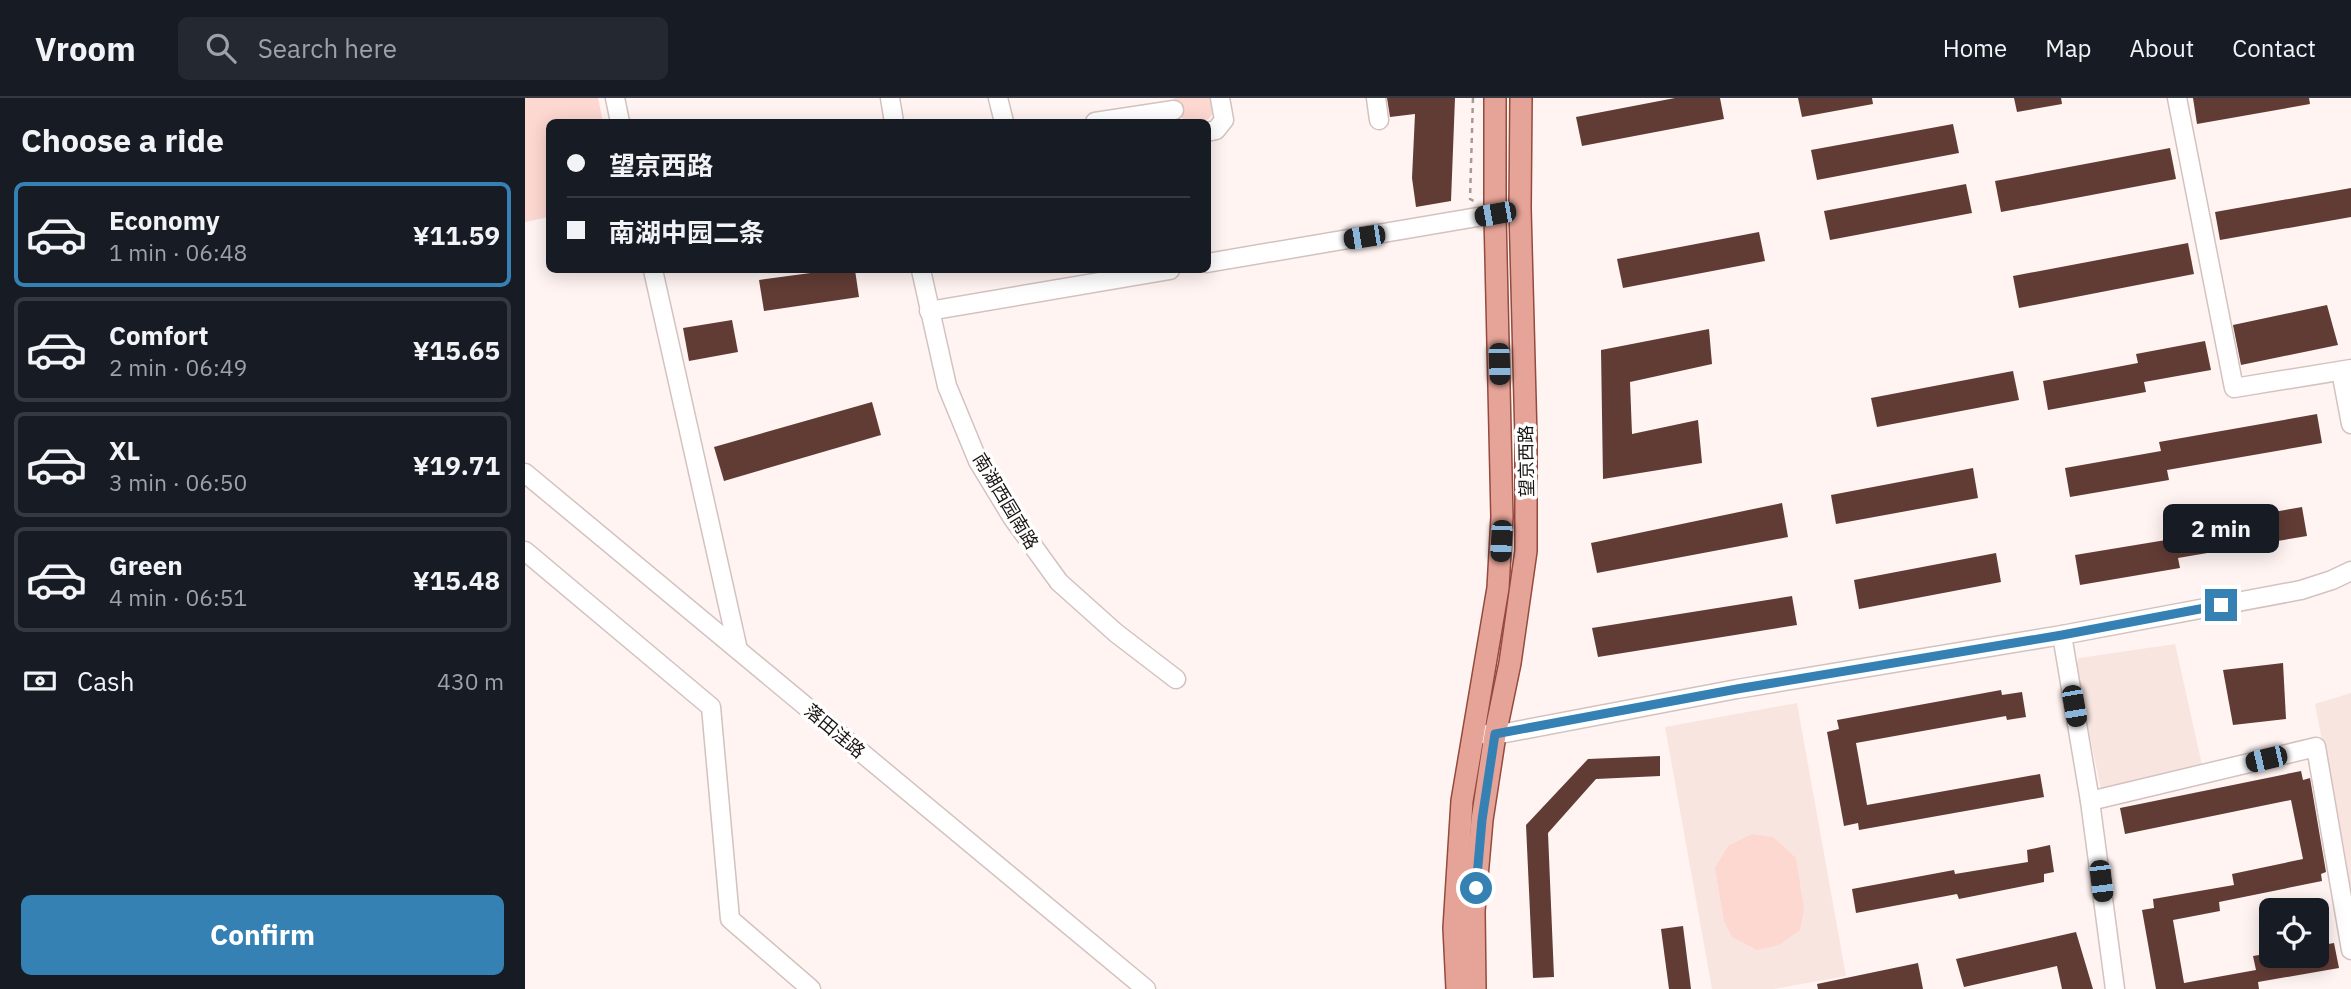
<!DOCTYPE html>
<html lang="en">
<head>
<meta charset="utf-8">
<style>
  body { margin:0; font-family:"IBM Plex Sans","Noto Sans SC",sans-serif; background:#242831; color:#f1f3f6; height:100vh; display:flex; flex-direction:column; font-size:26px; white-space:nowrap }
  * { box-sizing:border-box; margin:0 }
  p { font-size:23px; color:#9ea1a6 }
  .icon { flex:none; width:38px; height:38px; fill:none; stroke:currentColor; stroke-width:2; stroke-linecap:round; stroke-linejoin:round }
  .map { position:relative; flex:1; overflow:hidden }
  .sheet { display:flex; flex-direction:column; background:#171b24; width:525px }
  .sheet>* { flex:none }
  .top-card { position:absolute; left:21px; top:21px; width:665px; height:154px; border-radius:10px; box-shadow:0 4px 18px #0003; display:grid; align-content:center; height:154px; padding:0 21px; background:#171b24 }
  .tools { position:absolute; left:1734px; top:800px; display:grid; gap:14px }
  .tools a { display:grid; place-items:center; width:70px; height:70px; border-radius:10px; background:#171b24; box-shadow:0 4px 18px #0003; font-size:35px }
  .end { position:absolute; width:32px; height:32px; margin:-16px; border:9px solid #3681b4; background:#fff; box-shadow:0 0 0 4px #fff }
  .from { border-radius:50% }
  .bubble { position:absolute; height:49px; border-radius:10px; background:#171b24; box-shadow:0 4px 18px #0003; font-size:23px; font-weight:800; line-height:49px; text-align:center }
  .car { position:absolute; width:21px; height:42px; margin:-21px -10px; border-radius:9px; box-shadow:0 0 5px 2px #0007; background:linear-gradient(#222 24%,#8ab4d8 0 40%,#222 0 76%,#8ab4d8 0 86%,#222 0) }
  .top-card b { display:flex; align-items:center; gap:24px; height:66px; font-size:26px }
  .top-card b+b { border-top:2px solid #363941 }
  .top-card i { width:18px; height:18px; background:#f1f3f6 }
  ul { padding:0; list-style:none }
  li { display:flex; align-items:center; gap:21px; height:105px; margin:0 14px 10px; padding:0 7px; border:4px solid #363941; border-radius:10px }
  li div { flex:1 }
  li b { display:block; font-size:26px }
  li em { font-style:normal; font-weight:800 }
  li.current { border-color:#3681b4 }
  li>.icon { width:63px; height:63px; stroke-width:1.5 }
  h2 { padding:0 21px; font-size:32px; line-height:84px }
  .pay { display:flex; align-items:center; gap:18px; height:77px; padding:0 21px; font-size:26px }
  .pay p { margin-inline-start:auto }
  .cta { display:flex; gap:14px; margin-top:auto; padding:14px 21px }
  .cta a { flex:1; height:80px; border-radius:10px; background:#3681b4; color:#fff; font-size:28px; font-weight:800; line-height:80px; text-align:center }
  header { display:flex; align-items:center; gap:42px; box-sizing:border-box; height:98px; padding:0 35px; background:#171b24; border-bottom:2px solid #363941 }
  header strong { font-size:33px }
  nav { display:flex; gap:38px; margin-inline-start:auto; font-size:24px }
  .search { width:490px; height:63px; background:#242831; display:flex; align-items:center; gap:18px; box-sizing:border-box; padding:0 24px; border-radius:10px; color:#9ea1a6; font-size:26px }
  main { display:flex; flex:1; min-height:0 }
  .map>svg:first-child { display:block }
  .built { fill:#f8e5e0 }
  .green { fill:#fdd8d1 }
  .building { fill:#613c35 }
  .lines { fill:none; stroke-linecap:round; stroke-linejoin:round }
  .minor-casing { stroke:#d3c2bf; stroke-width:21 }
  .major-casing { stroke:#944a3d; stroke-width:24 }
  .path { stroke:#a49b99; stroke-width:2.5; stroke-dasharray:5 5; stroke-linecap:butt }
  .minor { stroke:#fff; stroke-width:18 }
  .major { stroke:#e6a498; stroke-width:21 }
  .route { stroke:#3681b4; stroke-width:9 }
  .labels { text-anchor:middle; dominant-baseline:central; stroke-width:7; stroke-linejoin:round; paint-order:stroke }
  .street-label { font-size:18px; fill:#1a1413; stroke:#fff }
</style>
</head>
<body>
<header>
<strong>Vroom</strong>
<div class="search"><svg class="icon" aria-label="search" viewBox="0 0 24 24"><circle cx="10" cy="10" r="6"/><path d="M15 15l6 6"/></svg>Search here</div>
<nav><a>Home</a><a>Map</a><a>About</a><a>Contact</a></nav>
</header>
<main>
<section class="sheet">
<h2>Choose a ride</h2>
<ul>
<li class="current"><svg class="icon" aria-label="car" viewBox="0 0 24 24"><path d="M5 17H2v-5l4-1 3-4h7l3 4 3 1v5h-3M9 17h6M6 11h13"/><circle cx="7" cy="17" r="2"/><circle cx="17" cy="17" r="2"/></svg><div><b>Economy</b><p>1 min · 06:48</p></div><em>¥11.59</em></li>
<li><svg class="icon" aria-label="car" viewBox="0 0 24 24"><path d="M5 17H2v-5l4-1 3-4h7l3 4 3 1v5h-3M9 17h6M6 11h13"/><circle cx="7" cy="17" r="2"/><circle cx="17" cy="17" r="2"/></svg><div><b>Comfort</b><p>2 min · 06:49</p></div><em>¥15.65</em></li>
<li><svg class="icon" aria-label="car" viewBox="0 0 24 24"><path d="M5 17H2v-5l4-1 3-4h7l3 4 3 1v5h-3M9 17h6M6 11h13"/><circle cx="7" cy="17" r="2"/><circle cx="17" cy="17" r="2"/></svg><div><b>XL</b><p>3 min · 06:50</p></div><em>¥19.71</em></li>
<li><svg class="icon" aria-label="car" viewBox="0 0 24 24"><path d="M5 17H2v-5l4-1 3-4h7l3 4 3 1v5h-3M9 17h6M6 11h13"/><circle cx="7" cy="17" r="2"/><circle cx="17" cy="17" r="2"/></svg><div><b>Green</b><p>4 min · 06:51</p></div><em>¥15.48</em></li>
</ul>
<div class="pay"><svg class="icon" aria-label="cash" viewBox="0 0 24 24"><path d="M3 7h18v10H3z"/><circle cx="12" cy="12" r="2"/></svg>Cash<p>430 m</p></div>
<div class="cta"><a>Confirm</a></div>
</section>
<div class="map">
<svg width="1826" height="891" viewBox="0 0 1826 891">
  <rect width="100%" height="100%" fill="#fff4f2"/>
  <g class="built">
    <path d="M1650,546L1678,671L1576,691L1550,569L1554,560Z"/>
    <path d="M1826,595V795L1790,606Z"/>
    <path d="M1272,605L1321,878L1249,891H1187L1140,629Z"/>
  </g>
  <g class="green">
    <path d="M0,0H73L78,24H24V119L0,124Z"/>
    <path d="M649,0H691L692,7L684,21C662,29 653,23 649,0Z"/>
    <path d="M1227,736L1248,739L1271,760L1279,812L1275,832L1254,847L1232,852L1207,839L1199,823L1190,770L1203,748Z"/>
  </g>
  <g class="building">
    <path d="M862,0H930L926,103L891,109L887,80L890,16L865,19Z"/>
    <path d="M1150,0H1195L1199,21L1057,48L1051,19Z"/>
    <path d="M1273,0H1347L1348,6L1277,19Z"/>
    <path d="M1489,0H1536L1537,6L1492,14Z"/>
    <path d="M1668,0H1784L1785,6L1672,26Z"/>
    <path d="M1428,26L1434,55L1292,82L1286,52Z"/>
    <path d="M1645,50L1651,81L1476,114L1470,83Z"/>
    <path d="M1441,86L1447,115L1305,142L1299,113Z"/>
    <path d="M1826,90V119L1695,142L1690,114Z"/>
    <path d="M1234,134L1240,163L1098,190L1092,161Z"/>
    <path d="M1663,145L1669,176L1494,210L1488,178Z"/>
    <path d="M308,172H330L334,199L239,213L234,182Z"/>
    <path d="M1802,207L1813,247L1716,267L1708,227Z"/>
    <path d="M207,222L213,254L164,263L158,230Z"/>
    <path d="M1184,231L1187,266L1105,284L1107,336L1173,322L1177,365L1078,381L1076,252Z"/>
    <path d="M1680,243L1686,272L1619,284L1621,294L1523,312L1518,283L1613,265L1611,256Z"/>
    <path d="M1488,273L1494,302L1352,329L1346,300Z"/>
    <path d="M347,304L356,337L199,383L189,349Z"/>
    <path d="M1792,316L1797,345L1642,372L1644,382L1545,399L1540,370L1636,353L1634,344Z"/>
    <path d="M1448,370L1453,400L1311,426L1306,397Z"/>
    <path d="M1257,405L1263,439L1072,475L1066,445Z"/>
    <path d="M1777,409L1782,438L1653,460L1655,470L1555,487L1550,457L1647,441L1645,432Z"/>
    <path d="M1471,455L1476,484L1334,511L1329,482Z"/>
    <path d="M1267,498L1272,527L1073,559L1067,530Z"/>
    <path d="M1758,565L1761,621L1708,627L1698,572Z"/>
    <path d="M1476,592L1477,597L1497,594L1501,619L1482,622L1481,618L1331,645L1342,707L1515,676L1519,699L1334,732L1333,725L1319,728L1302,634L1314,631L1312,622Z"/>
    <path d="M1135,658V678L1071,681L1023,735L1029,879L1008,880L1001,727L1063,661Z"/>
    <path d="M1776,673L1778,682L1785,680L1801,774L1796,776L1797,783L1694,804L1695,813L1648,822L1659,885L1731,872L1728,858L1746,855V858H1792V848L1809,845L1814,870L1733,884L1734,891H1631L1617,812L1629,810L1628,801L1709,787L1707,776L1778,761L1766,702L1600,736L1595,710Z"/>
    <path d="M1525,747L1529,774L1519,776V784L1434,801L1432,796L1331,815L1327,791L1429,772L1430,776L1503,764L1502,752Z"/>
    <path d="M1158,828L1166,891H1144L1136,831Z"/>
    <path d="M1551,834L1568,891H1537L1532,868L1439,889L1431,861Z"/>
    <path d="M1393,865L1398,891H1293L1292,886Z"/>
  </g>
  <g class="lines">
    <defs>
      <g id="minor">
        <path d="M90,0L95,24"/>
        <path d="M365,0L369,24"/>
        <path d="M473,0L479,24"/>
        <path d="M851,0L854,22"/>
        <path d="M1652,0L1709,290L1826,271"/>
        <path d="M570,24L649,12"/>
        <path d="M682,34L691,32L699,22L695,0"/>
        <path d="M682,165L970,116"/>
        <path d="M128,172L213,552"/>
        <path d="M396,172L422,288L453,363L487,419L534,484L591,535L651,581"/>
        <path d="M404,213L645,172"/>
        <path d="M1816,273L1826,326"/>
        <path d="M0,375L621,891"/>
        <path d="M0,453L186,609L205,821L286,891"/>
        <path d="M1537,537L1565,703L1590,891"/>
        <path d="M957,636L970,637L1212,591L1537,537L1776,492L1807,482L1826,473"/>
        <path d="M1565,703L1791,649L1826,852"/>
      </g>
      <g id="major">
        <path d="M932,891L929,830L937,703L973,490L977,419L970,116V0"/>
        <path d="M950,891L949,813L957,722L970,637L985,565L1001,453V340L995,110L996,0"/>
      </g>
    </defs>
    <use href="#minor" class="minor-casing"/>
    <use href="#major" class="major-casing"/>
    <path class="path" d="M948,0L945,101L949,103"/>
    <use href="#minor" class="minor"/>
    <use href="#major" class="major"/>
  </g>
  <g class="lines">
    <path class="route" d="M951,790L957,722L970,636L1212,591L1537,537L1696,507"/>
  </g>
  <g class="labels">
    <g class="street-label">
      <text transform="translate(1001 363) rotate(-91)">望京西路</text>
      <text transform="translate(481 403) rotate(59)">南湖西园南路</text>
      <text transform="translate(310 633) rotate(40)">落田洼路</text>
    </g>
  </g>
</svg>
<div class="tools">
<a><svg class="icon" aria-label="locate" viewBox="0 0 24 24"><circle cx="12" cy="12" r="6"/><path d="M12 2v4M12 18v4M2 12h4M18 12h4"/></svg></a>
</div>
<i class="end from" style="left:951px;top:790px"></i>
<i class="end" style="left:1696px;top:507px"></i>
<div class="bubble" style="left:1638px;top:406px;width:116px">2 min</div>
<i class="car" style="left:970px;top:116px;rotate:260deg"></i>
<i class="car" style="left:839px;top:139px;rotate:261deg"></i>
<i class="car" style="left:974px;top:266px;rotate:178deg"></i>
<i class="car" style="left:976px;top:443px;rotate:183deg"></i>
<i class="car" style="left:1549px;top:608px;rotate:170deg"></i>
<i class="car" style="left:1741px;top:661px;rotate:257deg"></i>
<i class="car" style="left:1576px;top:783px;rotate:173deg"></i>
<div class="top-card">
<b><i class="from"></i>望京西路</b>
<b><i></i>南湖中园二条</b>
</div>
</div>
</main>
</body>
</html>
